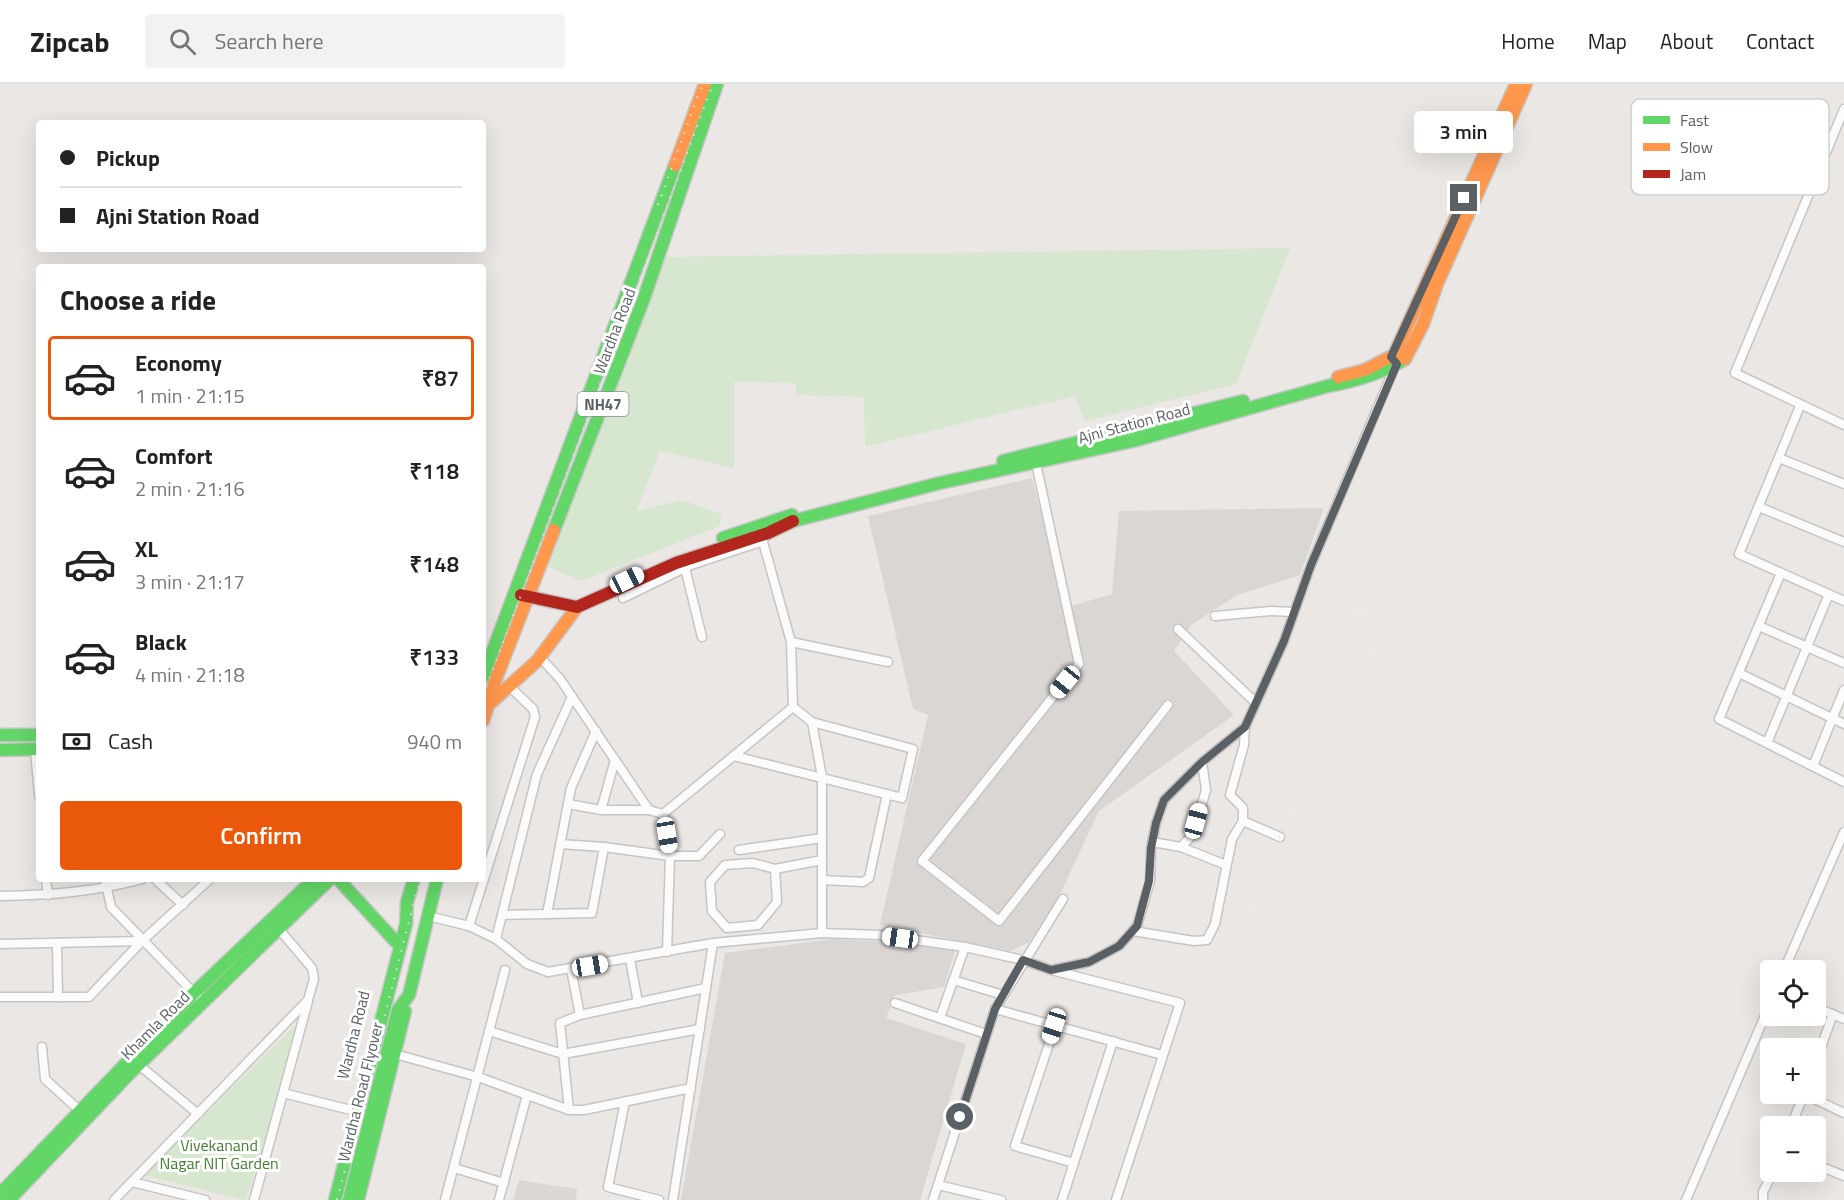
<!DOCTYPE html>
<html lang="en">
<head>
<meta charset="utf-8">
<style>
  body { margin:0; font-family:"Titillium Web",sans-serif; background:#f2f2f2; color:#222; height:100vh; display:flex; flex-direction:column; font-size:22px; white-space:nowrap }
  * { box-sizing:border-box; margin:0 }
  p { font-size:20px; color:#767676 }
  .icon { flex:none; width:33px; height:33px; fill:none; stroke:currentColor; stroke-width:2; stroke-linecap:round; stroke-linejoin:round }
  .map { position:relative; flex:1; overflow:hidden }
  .side { position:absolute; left:36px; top:180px; width:450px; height:618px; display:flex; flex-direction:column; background:#fff; border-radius:6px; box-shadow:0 6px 24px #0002 }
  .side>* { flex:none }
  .banner { position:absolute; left:36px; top:36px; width:450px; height:132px; border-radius:6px; box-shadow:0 6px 24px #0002; display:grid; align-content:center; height:132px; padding:0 24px; background:#fff }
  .fabs { position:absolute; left:1760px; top:876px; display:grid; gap:12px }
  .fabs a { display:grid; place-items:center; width:66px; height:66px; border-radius:6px; background:#fff; box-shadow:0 6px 24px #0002; font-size:30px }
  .end { position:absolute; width:27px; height:27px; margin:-14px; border:8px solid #5a6063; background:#fff; box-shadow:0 0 0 3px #fff }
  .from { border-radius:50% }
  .bubble { position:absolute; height:42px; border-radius:6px; background:#fff; box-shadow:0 6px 24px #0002; font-size:20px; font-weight:600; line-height:42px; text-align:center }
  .car { position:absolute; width:18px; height:36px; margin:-18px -9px; border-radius:8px; box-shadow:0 0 4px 2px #0007; background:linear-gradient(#fff 24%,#345 0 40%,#fff 0 76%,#345 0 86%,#fff 0) }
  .banner b { display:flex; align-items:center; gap:21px; height:57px; font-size:22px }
  .banner b+b { border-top:2px solid #e0e0e0 }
  .banner i { width:15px; height:15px; background:#222 }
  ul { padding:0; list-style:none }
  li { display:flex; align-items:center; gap:18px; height:84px; margin:0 12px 9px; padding:0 12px; border:3px solid transparent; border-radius:6px }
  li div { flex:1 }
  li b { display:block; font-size:22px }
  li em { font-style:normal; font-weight:600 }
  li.selected { border-color:#ea580c }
  li>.icon { width:54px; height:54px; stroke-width:1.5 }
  h2 { padding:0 24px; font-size:27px; line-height:72px }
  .pay { display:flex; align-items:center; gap:15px; height:66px; padding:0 24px; font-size:22px }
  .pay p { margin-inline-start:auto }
  .cta { display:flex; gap:12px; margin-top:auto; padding:12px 24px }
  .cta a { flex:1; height:69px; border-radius:6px; background:#ea580c; color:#fff; font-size:24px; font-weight:600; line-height:69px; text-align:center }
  header { display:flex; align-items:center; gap:36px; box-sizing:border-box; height:84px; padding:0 30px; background:#fff; border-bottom:2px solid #e0e0e0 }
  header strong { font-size:28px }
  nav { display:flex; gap:33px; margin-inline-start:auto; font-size:21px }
  .search { width:420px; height:54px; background:#f2f2f2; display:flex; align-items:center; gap:15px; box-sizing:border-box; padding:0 21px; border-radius:6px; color:#767676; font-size:22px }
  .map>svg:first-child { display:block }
  .industrial { fill:#dad6d4 }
  .education { fill:#dcd7d3 }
  .green { fill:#d7e6cf }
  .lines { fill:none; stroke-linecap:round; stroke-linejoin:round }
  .street-casing { stroke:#c6c5c4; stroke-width:11 }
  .fast-casing { stroke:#c6c6c6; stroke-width:15 }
  .slow-casing { stroke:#c6c6c6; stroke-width:15 }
  .jam-casing { stroke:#c6c6c6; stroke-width:15 }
  .street { stroke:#fcfbfb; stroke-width:8 }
  .fast { stroke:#63d668; stroke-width:12 }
  .slow { stroke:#ff974d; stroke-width:12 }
  .jam { stroke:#b3261e; stroke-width:12 }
  .rail { stroke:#e1e0e1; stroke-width:2; stroke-dasharray:1.5 8; stroke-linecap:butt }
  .route { stroke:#5a6063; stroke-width:8 }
  .labels { text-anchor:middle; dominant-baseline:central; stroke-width:6; stroke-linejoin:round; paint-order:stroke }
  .shield { fill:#fff; stroke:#8c9092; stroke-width:1.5 }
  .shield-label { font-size:15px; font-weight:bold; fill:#5a6063 }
  .street-label { font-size:16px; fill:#5a6063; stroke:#fff }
  .park-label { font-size:16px; fill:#448232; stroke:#fff }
  .key { fill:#fff; stroke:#cecfd0; stroke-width:1.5 }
  .key-label { font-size:16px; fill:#5a6063 }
</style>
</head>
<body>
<header>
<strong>Zipcab</strong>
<div class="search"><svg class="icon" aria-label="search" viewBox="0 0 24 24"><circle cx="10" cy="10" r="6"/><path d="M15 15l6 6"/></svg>Search here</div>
<nav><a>Home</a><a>Map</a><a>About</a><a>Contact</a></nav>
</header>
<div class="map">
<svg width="1844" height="1116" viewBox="0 0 1844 1116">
  <rect width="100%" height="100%" fill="#eae7e4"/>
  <g class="industrial">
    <path d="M1032,394L1065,524L1112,510L1119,427L1324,424L1300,491L1237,511L1191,541L1174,567L1234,631L1099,727L1055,821L1028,859L1010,867L880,841L928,631L913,625L868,432Z"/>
    <path d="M832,855L889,858L955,867L944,903L895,911L886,934L966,960L920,1116H681L725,869Z"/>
  </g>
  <path class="education" d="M519,1096L577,1105L576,1116H513Z"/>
  <g class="green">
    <path d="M1290,164L1236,300L1085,337L1075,312L865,363L864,313L797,311L795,299L734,298V384L660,367L636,427L682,416L721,430L720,442L581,497L546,482L665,173Z"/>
    <path d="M304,932L246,1116L139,1090L200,1036Z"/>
  </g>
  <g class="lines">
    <defs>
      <g id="street">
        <path d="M1844,25L1735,289L1844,341"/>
        <path d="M1800,322L1739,470L1844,517"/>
        <path d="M1779,374L1844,400"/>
        <path d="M1036,379L1079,580L922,777L999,837L1168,621"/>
        <path d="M1759,423L1844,458"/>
        <path d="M760,447L791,558L793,623"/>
        <path d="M685,484L702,553"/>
        <path d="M1781,489L1719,635L1844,698"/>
        <path d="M623,514L691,481L763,457"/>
        <path d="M1215,532L1271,527L1293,528"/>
        <path d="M1759,542L1844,579"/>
        <path d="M1178,545L1256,619"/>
        <path d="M791,558L888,578"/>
        <path d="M539,572L560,595L649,726L663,730L670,772H699L720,750"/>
        <path d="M1739,589L1844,640"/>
        <path d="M572,613L537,690L496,855L527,880L548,888L713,859L822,849L879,851L965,863L1023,876L1051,886L1089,878L1119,862L1137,842L1150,797L1151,764L1156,739L1164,716L1202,678L1245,643L1284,557L1311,481L1396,280"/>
        <path d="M812,638L822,693V849"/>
        <path d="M1245,643L1244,661L1230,711L1243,724V737L1280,753"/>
        <path d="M1767,659L1829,510"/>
        <path d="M35,666L39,711"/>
        <path d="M734,672L902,714L913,665L812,638L793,623"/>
        <path d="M1813,682L1844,606"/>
        <path d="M568,720L601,726H649"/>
        <path d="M601,726L615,676"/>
        <path d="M663,730L793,623"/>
        <path d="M1152,758L1181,763L1193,750L1206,706L1202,678"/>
        <path d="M560,760L604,763L670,772L667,868"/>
        <path d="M1181,763L1226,781"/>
        <path d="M739,766L822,754"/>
        <path d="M775,785L777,818L758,841L727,844L712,827L710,798L725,781L753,779L775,785L822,776"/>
        <path d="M46,795L48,811"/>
        <path d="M105,795L111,823L197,912"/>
        <path d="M155,795L183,821"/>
        <path d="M822,796L863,798L869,794L887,710"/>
        <path d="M0,812C49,811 95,808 142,795"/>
        <path d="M547,830L592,829L604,763"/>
        <path d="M502,831L547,830L571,704L596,647"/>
        <path d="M428,832L469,842"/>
        <path d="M1133,847L1194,857L1207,856L1215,840L1232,755L1243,737"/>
        <path d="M496,855L469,842L535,633L533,625L510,603"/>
        <path d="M57,859L58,913"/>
        <path d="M0,860L142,857"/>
        <path d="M630,875L638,919"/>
        <path d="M571,885L580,931"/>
        <path d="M1784,886L1844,748"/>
        <path d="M1055,887L1180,919L1116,1116"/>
        <path d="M953,896L1003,911"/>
        <path d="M0,913H89L142,857L210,795"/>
        <path d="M895,919L986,950"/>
        <path d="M1815,923L1844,935"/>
        <path d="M995,925L1162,971"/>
        <path d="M940,934L965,863"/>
        <path d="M1055,942L1015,1062L1074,1079"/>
        <path d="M489,947L563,970L700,945"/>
        <path d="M42,963L45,995L79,1026"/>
        <path d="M395,970L478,993L569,1026H584L691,1004"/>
        <path d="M1815,980L1833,930"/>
        <path d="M139,981L198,1030"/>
        <path d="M283,1009L351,1026"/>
        <path d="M1804,1010L1844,1029"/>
        <path d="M625,1017L608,1103L659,1116"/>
        <path d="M569,1026L560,939L580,931L706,904"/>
        <path d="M1791,1042L1804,1010"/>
        <path d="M1815,1080L1844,1092"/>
        <path d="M454,1084L504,1099"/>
        <path d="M132,1098L205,1116"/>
        <path d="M938,1101L1001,1116"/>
        <path d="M114,1116L308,916L314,895L312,884L278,844"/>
        <path d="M254,1116L308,917"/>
        <path d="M445,1116L505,886"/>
        <path d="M499,1116L527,1011"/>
        <path d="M673,1116L713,859"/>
        <path d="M933,1116L995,925L1063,815"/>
        <path d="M1062,1116L1113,957"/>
        <path d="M1686,1116L1770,920"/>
        <path d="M1763,1116V1108L1773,1088"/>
      </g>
      <g id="fast">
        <path d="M1003,377L1243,317"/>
        <path d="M793,437L940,399L1133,357L1328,302C1356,297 1380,290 1405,275"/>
        <path d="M554,446L644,214L717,0"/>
        <path d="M723,454L792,431"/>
        <path d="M483,593L675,81"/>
        <path d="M0,651H39"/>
        <path d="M0,666L39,665"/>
        <path d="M338,795L396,858"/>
        <path d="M0,1110L194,909L314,795"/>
        <path d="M9,1116L128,991L330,795"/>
        <path d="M335,1116L406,840L407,818L414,795"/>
        <path d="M349,1116L398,926L409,911L437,795"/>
        <path d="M358,1116L405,927"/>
      </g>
      <g id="slow">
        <path d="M675,81L705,0"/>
        <path d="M1405,275L1423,240L1437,200L1526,0"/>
        <path d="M1338,293L1365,286L1394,271L1516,0"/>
        <path d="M487,622L537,577L577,523"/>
        <path d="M483,637L495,597L554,446"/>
      </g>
      <path id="jam" d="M521,511L577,523L676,479L768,449L793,437"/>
    </defs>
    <use href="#street" class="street-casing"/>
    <use href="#fast" class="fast-casing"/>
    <use href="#slow" class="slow-casing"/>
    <use href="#jam" class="jam-casing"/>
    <use href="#street" class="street"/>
    <use href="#fast" class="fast"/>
    <use href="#slow" class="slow"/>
    <use href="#jam" class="jam"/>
    <g class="rail">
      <path d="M658,121L702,0"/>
      <path d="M483,612L713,0"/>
      <path d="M337,1116L420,795"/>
      <path d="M1163,1116L1313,648L1379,483L1587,0"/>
      <path d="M1185,1116L1331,660L1402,479L1610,0"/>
    </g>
  </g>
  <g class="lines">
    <path class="route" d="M960,1033L995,925L1023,876L1051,886L1089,878L1119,862L1137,842L1149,797L1151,764L1156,739L1164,716L1202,678L1245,643L1284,557L1311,481L1397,280L1391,273L1464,114"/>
  </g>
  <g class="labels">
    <rect class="shield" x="577.5" y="308" width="51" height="24" rx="4.5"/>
    <g class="shield-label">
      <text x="603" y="320">NH47</text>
    </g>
    <g class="street-label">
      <text transform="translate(614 247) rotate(-69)">Wardha Road</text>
      <text transform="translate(1134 339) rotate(-15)">Ajni Station Road</text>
      <text transform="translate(155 941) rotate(-45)">Khamla Road</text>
      <text transform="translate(353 951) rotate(-76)">Wardha Road</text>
      <text transform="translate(360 1008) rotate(-76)">Wardha Road Flyover</text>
    </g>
    <g class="park-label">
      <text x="219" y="1061">Vivekanand<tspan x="219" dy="18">Nagar NIT Garden</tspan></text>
    </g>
  </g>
  <rect x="1631" y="15" width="198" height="96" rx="9" class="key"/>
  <rect x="1643" y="32" width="27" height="8" fill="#63d668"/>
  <rect x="1643" y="59" width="27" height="8" fill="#ff974d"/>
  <rect x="1643" y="86" width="27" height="8" fill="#b3261e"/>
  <g class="key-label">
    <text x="1680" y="42">Fast</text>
    <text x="1680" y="69">Slow</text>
    <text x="1680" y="96">Jam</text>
  </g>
</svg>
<div class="fabs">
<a><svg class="icon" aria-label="locate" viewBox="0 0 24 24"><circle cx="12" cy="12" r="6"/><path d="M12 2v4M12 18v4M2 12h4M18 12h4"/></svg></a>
<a>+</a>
<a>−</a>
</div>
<i class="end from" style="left:960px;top:1033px"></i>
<i class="end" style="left:1464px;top:114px"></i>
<div class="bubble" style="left:1414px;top:27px;width:99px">3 min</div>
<i class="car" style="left:627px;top:496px;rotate:64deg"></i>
<i class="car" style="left:1065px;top:598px;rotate:219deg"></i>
<i class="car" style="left:1196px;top:737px;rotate:15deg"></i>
<i class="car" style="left:667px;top:751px;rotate:171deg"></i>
<i class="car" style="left:900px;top:854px;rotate:278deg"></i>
<i class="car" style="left:590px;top:882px;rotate:80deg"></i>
<i class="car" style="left:1054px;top:942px;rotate:198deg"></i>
<div class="banner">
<b><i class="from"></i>Pickup</b>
<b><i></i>Ajni Station Road</b>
</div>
<section class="side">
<h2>Choose a ride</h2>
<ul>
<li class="selected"><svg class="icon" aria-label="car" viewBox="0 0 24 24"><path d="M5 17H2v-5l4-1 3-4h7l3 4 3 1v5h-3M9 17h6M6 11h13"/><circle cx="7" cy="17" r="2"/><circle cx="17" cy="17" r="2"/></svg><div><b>Economy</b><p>1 min · 21:15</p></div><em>₹87</em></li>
<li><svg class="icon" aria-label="car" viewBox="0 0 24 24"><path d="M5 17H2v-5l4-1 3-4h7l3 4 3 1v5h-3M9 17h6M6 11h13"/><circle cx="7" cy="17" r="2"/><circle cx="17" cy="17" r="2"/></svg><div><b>Comfort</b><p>2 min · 21:16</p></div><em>₹118</em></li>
<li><svg class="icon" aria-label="car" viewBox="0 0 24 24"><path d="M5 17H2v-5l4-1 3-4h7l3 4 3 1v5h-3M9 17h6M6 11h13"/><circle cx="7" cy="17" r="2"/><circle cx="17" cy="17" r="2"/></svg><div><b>XL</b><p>3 min · 21:17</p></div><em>₹148</em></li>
<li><svg class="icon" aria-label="car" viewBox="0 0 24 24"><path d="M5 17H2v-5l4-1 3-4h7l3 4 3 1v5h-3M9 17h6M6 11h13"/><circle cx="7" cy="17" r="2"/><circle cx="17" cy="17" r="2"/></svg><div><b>Black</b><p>4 min · 21:18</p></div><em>₹133</em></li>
</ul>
<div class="pay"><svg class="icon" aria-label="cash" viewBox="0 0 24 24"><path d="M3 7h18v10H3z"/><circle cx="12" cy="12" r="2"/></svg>Cash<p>940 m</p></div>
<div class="cta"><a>Confirm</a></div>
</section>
</div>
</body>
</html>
